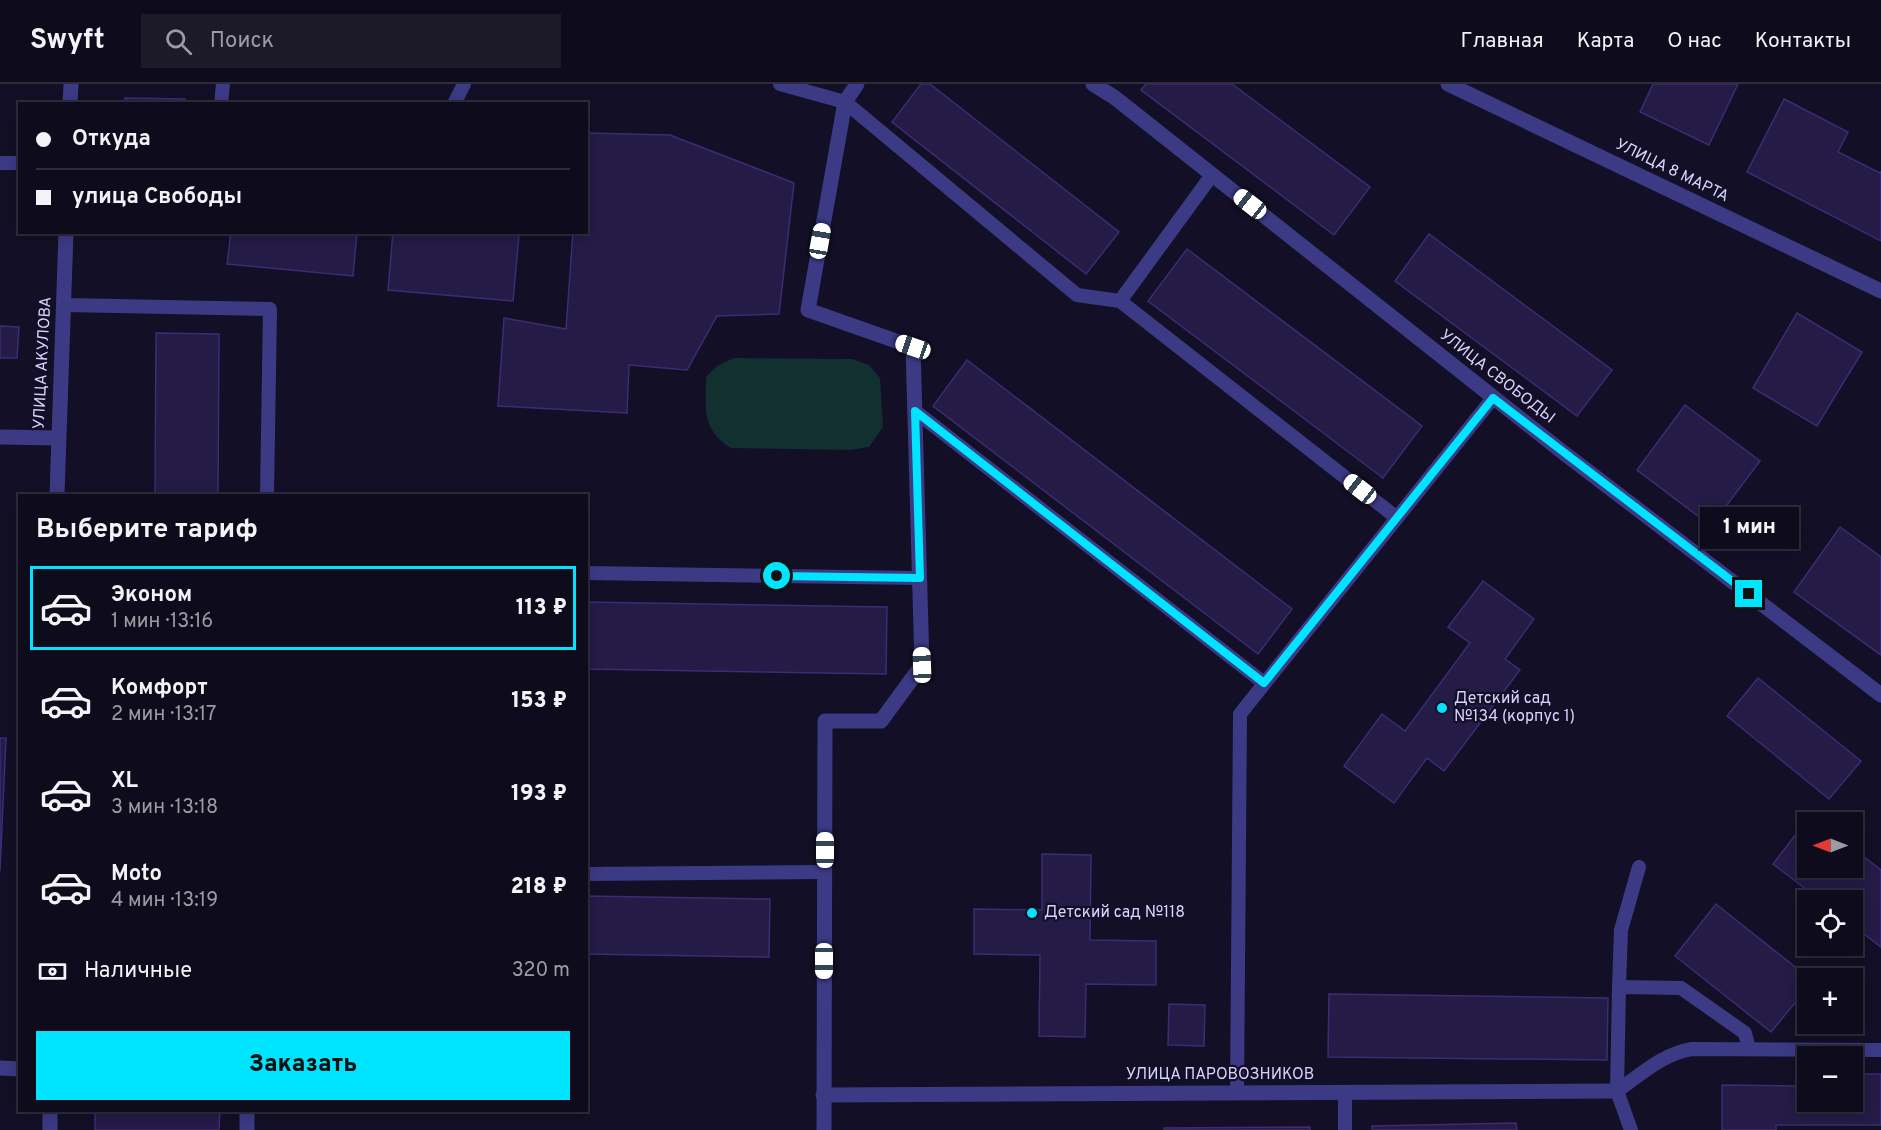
<!DOCTYPE html>
<html lang="ru">
<head>
<meta charset="utf-8">
<style>
  body { margin:0; font-family:Overpass,sans-serif; background:#1c1929; color:#f1f3f6; height:100vh; display:flex; flex-direction:column; font-size:22px; white-space:nowrap }
  * { box-sizing:border-box; margin:0 }
  p { font-size:20px; color:#9b9ba3 }
  .icon { flex:none; width:33px; height:33px; fill:none; stroke:currentColor; stroke-width:2; stroke-linecap:round; stroke-linejoin:round }
  .map { position:relative; flex:1; overflow:hidden }
  .drawer { position:absolute; left:18px; top:410px; width:570px; height:618px; display:flex; flex-direction:column; background:#0e0b1c; border-radius:0px; box-shadow:0 3px 15px #0003,0 0 0 2px #2e2b3b }
  .drawer>* { flex:none }
  .banner { position:absolute; left:18px; top:18px; width:570px; height:132px; border-radius:0px; box-shadow:0 3px 15px #0003,0 0 0 2px #2e2b3b; display:grid; align-content:center; height:132px; padding:0 18px; background:#0e0b1c }
  .needle { width:39px; rotate:270deg }
  .controls { position:absolute; left:1797px; top:728px; display:grid; gap:12px }
  .controls a { display:grid; place-items:center; width:66px; height:66px; border-radius:0px; background:#0e0b1c; box-shadow:0 3px 15px #0003,0 0 0 2px #2e2b3b; font-size:30px }
  .end { position:absolute; width:27px; height:27px; margin:-14px; border:8px solid #00e5ff; background:#111; box-shadow:0 0 0 3px #111 }
  .from { border-radius:50% }
  .bubble { position:absolute; height:42px; border-radius:0px; background:#0e0b1c; box-shadow:0 3px 15px #0003,0 0 0 2px #2e2b3b; font-size:20px; font-weight:800; line-height:42px; text-align:center }
  .car { position:absolute; width:18px; height:36px; margin:-18px -9px; border-radius:8px; box-shadow:0 0 4px 2px #0007; background:linear-gradient(#fff 24%,#345 0 40%,#fff 0 76%,#345 0 86%,#fff 0) }
  .banner b { display:flex; align-items:center; gap:21px; height:57px; font-size:22px }
  .banner b+b { border-top:2px solid #2e2b3b }
  .banner i { width:15px; height:15px; background:#f1f3f6 }
  ul { padding:0; list-style:none }
  li { display:flex; align-items:center; gap:18px; height:84px; margin:0 12px 9px; padding:0 6px; border:3px solid transparent; border-radius:0px }
  li div { flex:1 }
  li b { display:block; font-size:22px }
  li em { font-style:normal; font-weight:800 }
  li.selected { border-color:#00e5ff }
  li>.icon { width:54px; height:54px; stroke-width:1.5 }
  h2 { padding:0 18px; font-size:27px; line-height:72px }
  .pay { display:flex; align-items:center; gap:15px; height:66px; padding:0 18px; font-size:22px }
  .pay p { margin-inline-start:auto }
  .primary-button { display:flex; gap:12px; margin-top:auto; padding:12px 18px }
  .primary-button a { flex:1; height:69px; border-radius:0px; background:#00e5ff; color:#111; font-size:24px; font-weight:800; line-height:69px; text-align:center }
  header { display:flex; align-items:center; gap:36px; box-sizing:border-box; height:84px; padding:0 30px; background:#0e0b1c; border-bottom:2px solid #2e2b3b }
  header strong { font-size:28px }
  nav { display:flex; gap:33px; margin-inline-start:auto; font-size:21px }
  .search { width:420px; height:54px; background:#1c1929; display:flex; align-items:center; gap:15px; box-sizing:border-box; padding:0 21px; border-radius:0px; color:#9b9ba3; font-size:22px }
  .map>svg:first-child { display:block }
  .green { fill:#12302f }
  .building { fill:#241b47; stroke:#3b2d73; stroke-width:1.5 }
  .lines { fill:none; stroke-linecap:round; stroke-linejoin:round }
  .service { stroke:#3d3a85; stroke-width:14 }
  .minor { stroke:#3d3a85; stroke-width:15 }
  .tertiary { stroke:#3d3a85; stroke-width:15 }
  .route { stroke:#00e5ff; stroke-width:8 }
  .poi-dot { fill:#00e5ff; stroke:#130f26; stroke-width:2 }
  .labels { text-anchor:middle; dominant-baseline:central; stroke-width:4.5; stroke-linejoin:round; paint-order:stroke }
  .street-label { font-size:16px; fill:#d9d4ff; stroke:#130f26 }
  .poi-label { font-size:16px; fill:#d9d4ff; stroke:#130f26; text-anchor:start }
</style>
</head>
<body>
<header>
<strong>Swyft</strong>
<div class="search"><svg class="icon" aria-label="search" viewBox="0 0 24 24"><circle cx="10" cy="10" r="6"/><path d="M15 15l6 6"/></svg>Поиск</div>
<nav><a>Главная</a><a>Карта</a><a>О нас</a><a>Контакты</a></nav>
</header>
<div class="map">
<svg width="1881" height="1046" viewBox="0 0 1881 1046">
  <rect width="100%" height="100%" fill="#130f26"/>
  <path class="green" d="M734,274L852,275L869,281L880,294L883,343L869,363L850,366L731,364C701,345 706,325 706,293L717,282Z"/>
  <g class="building">
    <path d="M921,0H930L1119,148L1086,190L892,38Z"/>
    <path d="M1146,0H1232L1370,103L1334,151L1141,6Z"/>
    <path d="M1653,0H1738L1709,61L1640,28Z"/>
    <path d="M125,14L185,15V20H125Z"/>
    <path d="M1784,15L1848,48L1838,68L1880,89L1881,87V157L1747,88Z"/>
    <path d="M586,49L670,51L794,99L779,230L717,232L687,286L629,281L627,329L498,322L504,234L566,245L573,148H586Z"/>
    <path d="M231,148H357L353,192L227,180Z"/>
    <path d="M393,148H494L519,151L513,217L388,206Z"/>
    <path d="M1429,150L1612,286L1577,332L1395,197Z"/>
    <path d="M1187,165L1422,342L1383,394L1148,217Z"/>
    <path d="M1797,229L1862,268L1817,342L1753,304Z"/>
    <path d="M0,242L19,243L17,274H0Z"/>
    <path d="M156,249L219,250L218,411H155Z"/>
    <path d="M967,276L1292,525L1258,570L933,322Z"/>
    <path d="M1685,321L1760,377L1711,442L1637,386Z"/>
    <path d="M1840,443L1881,473V571L1794,508Z"/>
    <path d="M1483,497L1534,535L1505,575L1520,586L1444,687L1427,674L1394,719L1344,682L1382,630L1405,647L1470,559L1448,543Z"/>
    <path d="M586,518L887,523L886,590L586,585Z"/>
    <path d="M1758,594L1861,677L1829,715L1727,632Z"/>
    <path d="M0,654H6L0,787Z"/>
    <path d="M1810,732L1819,738H1808V783H1852V764L1881,786V863L1852,841V816H1820L1773,780Z"/>
    <path d="M1042,770L1091,771L1090,856L1156,857V901L1086,900L1085,953L1039,952L1040,871L974,870V825L1042,826Z"/>
    <path d="M586,812L770,815L769,873L586,870Z"/>
    <path d="M1716,820L1809,894H1808V903L1771,948L1675,872Z"/>
    <path d="M1329,910L1608,914L1607,976L1328,973Z"/>
    <path d="M1169,920L1205,921L1204,962L1168,961Z"/>
    <path d="M1805,989H1808V1017H1852V990H1881V1041H1776V1046H1722V1001L1805,1002Z"/>
    <path d="M95,1026H220L219,1046H95Z"/>
    <path d="M1516,1039L1517,1046H1372V1042Z"/>
    <path d="M1310,1043V1046H1164V1044Z"/>
  </g>
  <g class="lines">
    <g class="service">
      <path d="M780,0L845,18L1077,211L1120,217L1397,434"/>
      <path d="M221,20L223,0"/>
      <path d="M454,20L464,0"/>
      <path d="M0,79H20"/>
      <path d="M1120,217L1212,91"/>
      <path d="M64,221L270,225L267,411"/>
      <path d="M915,327L1264,599"/>
      <path d="M586,489L920,494"/>
      <path d="M586,790L825,788"/>
      <path d="M1619,903L1621,846L1639,783"/>
      <path d="M1617,1007C1640,991 1664,969 1692,965L1881,966"/>
      <path d="M1237,1009L1240,630L1493,314"/>
      <path d="M1345,1046V1008"/>
      <path d="M1631,1046L1617,1007L1619,903L1681,904L1745,949L1749,965"/>
    </g>
    <g class="minor">
      <path d="M1093,0L1114,13L1560,366L1881,611"/>
      <path d="M1448,0L1881,207"/>
      <path d="M0,353L58,354"/>
      <path d="M0,984L20,985"/>
      <path d="M823,1011L1617,1007"/>
      <path d="M247,1026V1046"/>
      <path d="M824,1046L825,637H881L922,581L913,263L808,226L845,18L857,0"/>
    </g>
    <g class="tertiary">
      <path d="M70,20L71,0"/>
      <path d="M57,411L66,148"/>
      <path d="M50,1026V1046"/>
    </g>
  </g>
  <g class="lines">
    <path class="route" d="M777,492L920,494L915,327L1264,599L1493,314L1749,510"/>
  </g>
  <g class="poi-dot">
    <circle cx="1442" cy="624" r="6"/>
    <circle cx="1032" cy="829" r="6"/>
  </g>
  <g class="labels">
    <g class="street-label">
      <text transform="translate(1672 87) rotate(26)">УЛИЦА 8 МАРТА</text>
      <text transform="translate(43 279) rotate(-87)">УЛИЦА АКУЛОВА</text>
      <text transform="translate(1497 293) rotate(38)">УЛИЦА СВОБОДЫ</text>
      <text x="1220" y="991">УЛИЦА ПАРОВОЗНИКОВ</text>
    </g>
    <g class="poi-label">
      <text x="1454" y="615">Детский сад<tspan x="1454" dy="18">№134 (корпус 1)</tspan></text>
      <text x="1044" y="829">Детский сад №118</text>
    </g>
  </g>
</svg>
<div class="controls">
<a><svg class="needle" viewBox="-14 -14 28 28"><path d="M0-13l5 13h-10z" fill="#e53935"/><path d="M0 13l5-13h-10z" fill="#9b9ba3"/></svg></a>
<a><svg class="icon" aria-label="locate" viewBox="0 0 24 24"><circle cx="12" cy="12" r="6"/><path d="M12 2v4M12 18v4M2 12h4M18 12h4"/></svg></a>
<a>+</a>
<a>−</a>
</div>
<i class="end from" style="left:777px;top:492px"></i>
<i class="end" style="left:1749px;top:510px"></i>
<div class="bubble" style="left:1700px;top:423px;width:99px">1 мин</div>
<i class="car" style="left:1250px;top:120px;rotate:308deg"></i>
<i class="car" style="left:820px;top:157px;rotate:10deg"></i>
<i class="car" style="left:913px;top:263px;rotate:289deg"></i>
<i class="car" style="left:1360px;top:405px;rotate:308deg"></i>
<i class="car" style="left:922px;top:581px;rotate:358deg"></i>
<i class="car" style="left:825px;top:766px;rotate:0deg"></i>
<i class="car" style="left:824px;top:877px;rotate:180deg"></i>
<div class="banner">
<b><i class="from"></i>Откуда</b>
<b><i></i>улица Свободы</b>
</div>
<section class="drawer">
<h2>Выберите тариф</h2>
<ul>
<li class="selected"><svg class="icon" aria-label="car" viewBox="0 0 24 24"><path d="M5 17H2v-5l4-1 3-4h7l3 4 3 1v5h-3M9 17h6M6 11h13"/><circle cx="7" cy="17" r="2"/><circle cx="17" cy="17" r="2"/></svg><div><b>Эконом</b><p>1 мин · 13:16</p></div><em>113 ₽</em></li>
<li><svg class="icon" aria-label="car" viewBox="0 0 24 24"><path d="M5 17H2v-5l4-1 3-4h7l3 4 3 1v5h-3M9 17h6M6 11h13"/><circle cx="7" cy="17" r="2"/><circle cx="17" cy="17" r="2"/></svg><div><b>Комфорт</b><p>2 мин · 13:17</p></div><em>153 ₽</em></li>
<li><svg class="icon" aria-label="car" viewBox="0 0 24 24"><path d="M5 17H2v-5l4-1 3-4h7l3 4 3 1v5h-3M9 17h6M6 11h13"/><circle cx="7" cy="17" r="2"/><circle cx="17" cy="17" r="2"/></svg><div><b>XL</b><p>3 мин · 13:18</p></div><em>193 ₽</em></li>
<li><svg class="icon" aria-label="car" viewBox="0 0 24 24"><path d="M5 17H2v-5l4-1 3-4h7l3 4 3 1v5h-3M9 17h6M6 11h13"/><circle cx="7" cy="17" r="2"/><circle cx="17" cy="17" r="2"/></svg><div><b>Moto</b><p>4 мин · 13:19</p></div><em>218 ₽</em></li>
</ul>
<div class="pay"><svg class="icon" aria-label="cash" viewBox="0 0 24 24"><path d="M3 7h18v10H3z"/><circle cx="12" cy="12" r="2"/></svg>Наличные<p>320 m</p></div>
<div class="primary-button"><a>Заказать</a></div>
</section>
</div>
</body>
</html>
